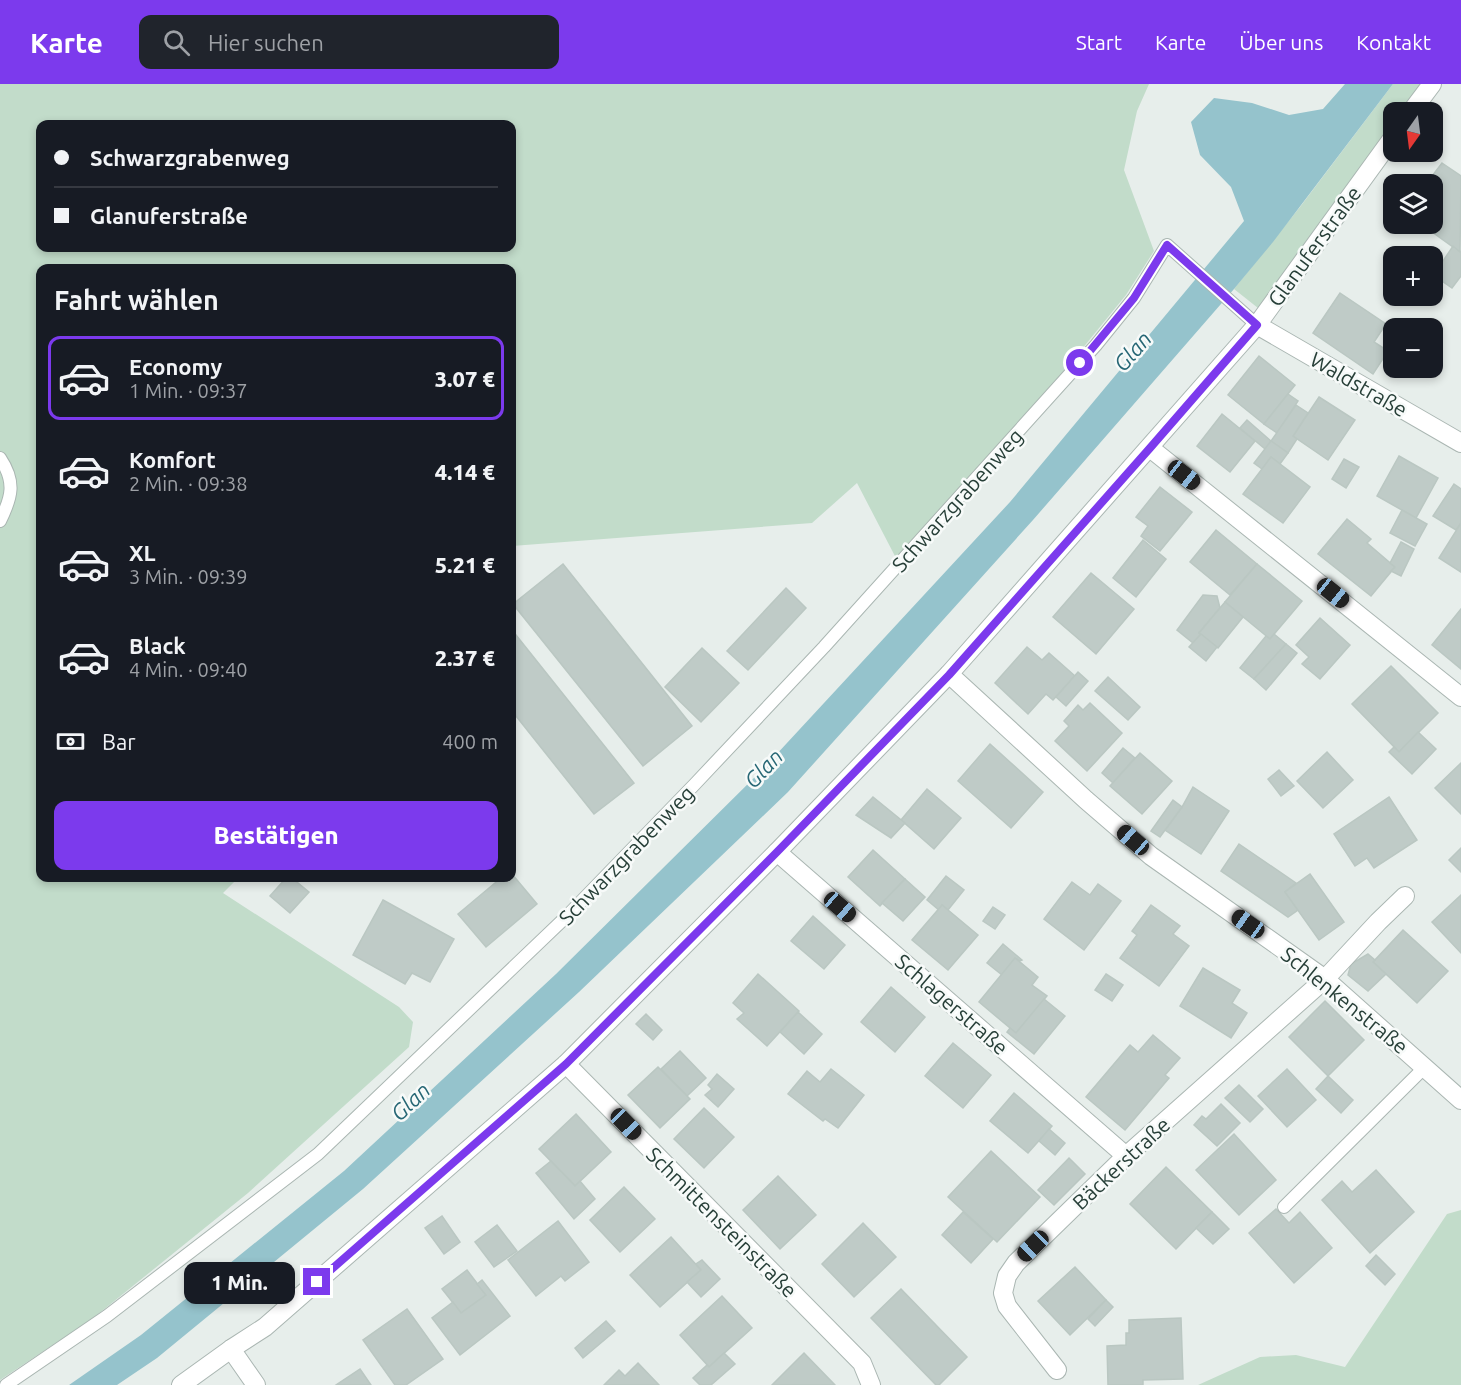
<!DOCTYPE html>
<html lang="de">
<head>
<meta charset="utf-8">
<style>
  body { margin:0; font-family:Ubuntu,sans-serif; background:#20242c; color:#f1f3f6; height:100vh; display:flex; flex-direction:column; font-size:22px; white-space:nowrap }
  * { box-sizing:border-box; margin:0 }
  p { font-size:20px; color:#9ea1a6 }
  .icon { flex:none; width:33px; height:33px; fill:none; stroke:currentColor; stroke-width:2; stroke-linecap:round; stroke-linejoin:round }
  .map { position:relative; flex:1; overflow:hidden }
  .details { position:absolute; left:36px; top:180px; width:480px; height:618px; display:flex; flex-direction:column; background:#171b24; border-radius:12px; box-shadow:0 3px 9px #0003 }
  .details>* { flex:none }
  .banner { position:absolute; left:36px; top:36px; width:480px; height:132px; border-radius:12px; box-shadow:0 3px 9px #0003; display:grid; align-content:center; height:132px; padding:0 18px; background:#171b24 }
  .needle { width:39px; rotate:194deg }
  .controls { position:absolute; left:1383px; top:18px; display:grid; gap:12px }
  .controls a { display:grid; place-items:center; width:60px; height:60px; border-radius:12px; background:#171b24; box-shadow:0 3px 9px #0003; font-size:30px }
  .end { position:absolute; width:27px; height:27px; margin:-14px; border:8px solid #7c3aed; background:#fff; box-shadow:0 0 0 3px #fff }
  .from { border-radius:50% }
  .bubble { position:absolute; height:42px; border-radius:12px; background:#171b24; box-shadow:0 3px 9px #0003; font-size:20px; font-weight:800; line-height:42px; text-align:center }
  .car { position:absolute; width:18px; height:36px; margin:-18px -9px; border-radius:8px; box-shadow:0 0 4px 2px #0007; background:linear-gradient(#222 24%,#8ab4d8 0 40%,#222 0 76%,#8ab4d8 0 86%,#222 0) }
  .banner b { display:flex; align-items:center; gap:21px; height:57px; font-size:22px }
  .banner b+b { border-top:2px solid #363941 }
  .banner i { width:15px; height:15px; background:#f1f3f6 }
  ul { padding:0; list-style:none }
  li { display:flex; align-items:center; gap:18px; height:84px; margin:0 12px 9px; padding:0 6px; border:3px solid transparent; border-radius:12px }
  li div { flex:1 }
  li b { display:block; font-size:22px }
  li em { font-style:normal; font-weight:800 }
  li.active { border-color:#7c3aed }
  li>.icon { width:54px; height:54px; stroke-width:1.5 }
  h2 { padding:0 18px; font-size:27px; line-height:72px }
  .pay { display:flex; align-items:center; gap:15px; height:66px; padding:0 18px; font-size:22px }
  .pay p { margin-inline-start:auto }
  .cta { display:flex; gap:12px; margin-top:auto; padding:12px 18px }
  .cta a { flex:1; height:69px; border-radius:12px; background:#7c3aed; color:#fff; font-size:24px; font-weight:800; line-height:69px; text-align:center }
  header { display:flex; align-items:center; gap:36px; box-sizing:border-box; height:84px; padding:0 30px; background:#7c3aed; color:#fff }
  header strong { font-size:28px }
  nav { display:flex; gap:33px; margin-inline-start:auto; font-size:21px }
  .search { width:420px; height:54px; background:#20242c; display:flex; align-items:center; gap:15px; box-sizing:border-box; padding:0 21px; border-radius:12px; color:#9ea1a6; font-size:22px }
  .map>svg:first-child { display:block }
  .green { fill:#c2dcca; fill-rule:evenodd }
  .water { fill:#95c3cc }
  .building { fill:#bfcbc7; stroke:#bac7c2; stroke-width:1.5 }
  .lines { fill:none; stroke-linecap:round; stroke-linejoin:round }
  .lane-casing { stroke:#aab6b2; stroke-width:14 }
  .street-casing { stroke:#aab6b2; stroke-width:20 }
  .lane { stroke:#fff; stroke-width:12 }
  .street { stroke:#fff; stroke-width:18 }
  .route { stroke:#7c3aed; stroke-width:8 }
  .labels { text-anchor:middle; dominant-baseline:central; stroke-width:5; stroke-linejoin:round; paint-order:stroke }
  .street-label { font-size:21px; fill:#273f38; stroke:#f7faf9 }
  .water-label { font-size:22px; font-style:italic; fill:#276775; stroke:#f7faf9 }
</style>
</head>
<body>
<header>
<strong>Karte</strong>
<div class="search"><svg class="icon" aria-label="search" viewBox="0 0 24 24"><circle cx="10" cy="10" r="6"/><path d="M15 15l6 6"/></svg>Hier suchen</div>
<nav><a>Start</a><a>Karte</a><a>Über uns</a><a>Kontakt</a></nav>
</header>
<div class="map">
<svg width="1461" height="1301" viewBox="0 0 1461 1301">
  <rect width="100%" height="100%" fill="#e7eeeb"/>
  <g class="green">
    <path d="M0,0H1149L1137,27L1124,86L1154,167L1126,211L1042,314L897,476L857,399L812,439L512,462V184H40V794H238L223,809L399,923L413,938L409,963L248,1109L92,1235L0,1296ZM40,40H512V164H40Z"/>
    <path d="M1393,0H1421L1400,28H1394L1393,38L1258,224L1234,205L1300,123Z"/>
    <path d="M1461,1126V1301H1198L1260,1273L1296,1271L1345,1283L1447,1130Z"/>
  </g>
  <path class="water" d="M1345,0H1393L1273,158L1234,205L1033,436L788,708L579,908L363,1105L157,1274L117,1301H69L141,1251L344,1087L556,890L762,686L1010,418L1244,137L1231,103L1200,71L1191,38L1214,14L1252,19L1289,31L1323,25Z"/>
  <g class="building">
    <path d="M1442,79L1461,92L1460,168L1421,140H1432V100H1426Z"/>
    <path d="M1453,162L1460,168L1461,167V192L1452,204L1432,190V179L1439,183Z"/>
    <path d="M1340,209L1386,240L1374,258L1388,267L1373,290L1313,249Z"/>
    <path d="M1259,272L1295,301L1264,340L1228,311Z"/>
    <path d="M1288,310L1298,317L1277,349L1264,340Z"/>
    <path d="M1319,313L1355,336L1328,376L1293,352Z"/>
    <path d="M1296,321L1308,329L1293,352L1297,355L1288,369L1271,357Z"/>
    <path d="M1222,330L1255,357L1230,388L1197,362Z"/>
    <path d="M1247,336L1271,357L1265,365L1240,344Z"/>
    <path d="M1271,357L1288,369L1280,380L1271,373L1262,385L1254,379Z"/>
    <path d="M1399,372L1438,394L1416,434L1377,412Z"/>
    <path d="M1271,373L1310,403L1283,439L1243,410Z"/>
    <path d="M1344,375L1359,383L1346,404L1332,395Z"/>
    <path d="M1454,400L1461,405V439L1456,446L1433,432Z"/>
    <path d="M1160,403L1192,428L1160,467L1141,452L1148,442L1136,433Z"/>
    <path d="M1402,426L1427,440L1415,462L1390,449Z"/>
    <path d="M1347,435L1371,455L1367,459L1395,483L1371,512L1318,470Z"/>
    <path d="M1461,439V488L1439,474Z"/>
    <path d="M1216,446L1257,480L1230,511L1190,478Z"/>
    <path d="M1143,456L1166,475L1136,513L1113,494Z"/>
    <path d="M1401,458L1414,465L1401,492L1391,487L1395,483L1390,479Z"/>
    <path d="M563,480L692,642L643,682L513,520Z"/>
    <path d="M1257,480L1302,517L1270,555L1225,518Z"/>
    <path d="M1091,489L1134,525L1096,570L1053,533Z"/>
    <path d="M786,504L806,524L748,586L727,567Z"/>
    <path d="M1203,511L1217,512L1220,524L1199,549L1201,550L1193,559L1177,546Z"/>
    <path d="M1225,518L1243,533L1218,564L1199,549Z"/>
    <path d="M1461,525V585L1432,561Z"/>
    <path d="M1320,534L1350,561L1320,595L1302,580L1309,573L1296,561Z"/>
    <path d="M512,546L634,699L594,730L512,627Z"/>
    <path d="M1201,550L1217,563L1206,577L1189,563Z"/>
    <path d="M1274,550L1286,560L1254,595L1240,584L1266,552L1270,555Z"/>
    <path d="M1286,560L1297,569L1266,606L1254,595Z"/>
    <path d="M1027,563L1042,576L1049,569L1075,592L1053,616L1046,610L1028,630L995,599Z"/>
    <path d="M702,564L739,599L701,638L665,603Z"/>
    <path d="M1391,582L1438,629L1399,668L1352,620Z"/>
    <path d="M1078,588L1088,597L1066,622L1056,613Z"/>
    <path d="M1108,593L1140,623L1128,636L1095,607Z"/>
    <path d="M1090,619L1122,649L1087,687L1055,657L1069,642L1064,637L1078,621L1083,626Z"/>
    <path d="M1418,648L1436,665L1412,690L1389,668L1394,663L1399,668Z"/>
    <path d="M990,660L1043,708L1011,744L958,697Z"/>
    <path d="M1123,664L1135,674L1113,699L1102,689Z"/>
    <path d="M1327,668L1353,696L1323,724L1297,697Z"/>
    <path d="M1140,669L1172,697L1142,730L1110,702Z"/>
    <path d="M1461,679V730L1435,704Z"/>
    <path d="M1279,686L1294,702L1281,712L1268,695Z"/>
    <path d="M1193,703L1229,727L1201,770L1165,746L1182,723Z"/>
    <path d="M927,705L961,734L934,765L901,736Z"/>
    <path d="M873,713L905,739L891,754L856,731Z"/>
    <path d="M1389,713L1417,756L1374,784L1367,774L1355,782L1334,750Z"/>
    <path d="M1173,716L1182,723L1160,753L1151,747Z"/>
    <path d="M1239,760L1296,799L1285,808L1298,826L1288,833L1221,787Z"/>
    <path d="M1461,764V788L1449,776Z"/>
    <path d="M873,766L905,795L880,822L848,793Z"/>
    <path d="M512,790L537,820L486,863L458,830L501,794H512Z"/>
    <path d="M1310,790L1344,838L1319,856L1285,808Z"/>
    <path d="M946,792L964,806L948,826L942,821L939,826L927,816Z"/>
    <path d="M286,794H292L309,808L290,829L270,812Z"/>
    <path d="M905,795L925,813L903,837L882,819Z"/>
    <path d="M1072,798L1090,811L1098,800L1121,817L1084,866L1044,835Z"/>
    <path d="M1461,811V869L1432,838Z"/>
    <path d="M383,816L454,855L430,898L412,889L405,900L353,871Z"/>
    <path d="M942,821L978,851L948,886L912,856Z"/>
    <path d="M1151,821L1180,842L1173,850L1189,862L1159,902L1120,874L1137,851L1132,847Z"/>
    <path d="M993,823L1005,831L995,845L983,837Z"/>
    <path d="M813,832L845,861L824,885L791,857Z"/>
    <path d="M1403,846L1448,887L1417,919L1373,878Z"/>
    <path d="M1003,860L1022,876L1020,877L1015,874L1002,891L987,879Z"/>
    <path d="M1368,870L1375,876L1373,878L1386,890L1368,907L1348,891L1351,880Z"/>
    <path d="M1015,874L1038,893L1032,901L1047,912L1016,949L979,918Z"/>
    <path d="M1203,884L1240,906L1232,919L1247,929L1231,954L1180,922Z"/>
    <path d="M758,890L799,927L767,962L737,935L744,929L733,919Z"/>
    <path d="M1106,890L1123,901L1112,917L1095,906Z"/>
    <path d="M891,903L925,933L895,968L861,938Z"/>
    <path d="M1044,915L1065,932L1034,970L1007,948L1010,944L1016,949Z"/>
    <path d="M1325,917L1364,956L1328,992L1289,953Z"/>
    <path d="M798,928L822,950L804,970L780,948Z"/>
    <path d="M646,930L662,946L653,956L636,940Z"/>
    <path d="M1153,951L1180,974L1165,991L1169,994L1125,1046L1086,1013L1130,961L1138,968Z"/>
    <path d="M953,959L991,991L963,1024L925,992Z"/>
    <path d="M680,967L706,994L687,1012L661,985Z"/>
    <path d="M658,983L690,1015L660,1044L628,1011Z"/>
    <path d="M831,985L864,1011L838,1044L825,1035L823,1037L788,1010L807,987L820,998Z"/>
    <path d="M1287,985L1316,1016L1287,1043L1258,1012Z"/>
    <path d="M717,990L734,1005L718,1023L705,1011L712,1005L708,1001Z"/>
    <path d="M1328,992L1353,1016L1341,1029L1316,1005Z"/>
    <path d="M1239,1001L1263,1025L1250,1038L1225,1014Z"/>
    <path d="M1014,1009L1052,1042L1028,1069L990,1037Z"/>
    <path d="M1221,1020L1240,1039L1217,1062L1194,1041L1202,1032L1206,1035Z"/>
    <path d="M704,1024L734,1053L704,1084L674,1055Z"/>
    <path d="M576,1030L611,1068L575,1102L539,1065Z"/>
    <path d="M1049,1045L1065,1059L1055,1071L1039,1057Z"/>
    <path d="M1234,1050L1276,1096L1239,1131L1196,1086Z"/>
    <path d="M991,1067L1040,1113L997,1158L948,1113Z"/>
    <path d="M1069,1074L1085,1090L1054,1121L1038,1106Z"/>
    <path d="M551,1077L575,1102L580,1097L595,1115L574,1135L536,1089Z"/>
    <path d="M1166,1083L1212,1128L1176,1165L1130,1120Z"/>
    <path d="M1376,1086L1414,1128L1370,1169L1322,1116L1342,1097L1352,1108Z"/>
    <path d="M778,1092L816,1131L780,1165L743,1126Z"/>
    <path d="M624,1103L655,1135L620,1168L590,1136Z"/>
    <path d="M1276,1125L1289,1139L1300,1128L1332,1164L1294,1199L1249,1149Z"/>
    <path d="M963,1128L993,1155L971,1179L942,1151Z"/>
    <path d="M1212,1128L1229,1145L1213,1160L1196,1144Z"/>
    <path d="M442,1132L460,1158L444,1170L425,1144Z"/>
    <path d="M558,1137L589,1178L565,1197L561,1192L536,1212L508,1176Z"/>
    <path d="M863,1139L896,1173L854,1213L822,1180Z"/>
    <path d="M497,1141L517,1167L494,1183L475,1158Z"/>
    <path d="M671,1153L701,1186L660,1223L630,1191Z"/>
    <path d="M1376,1171L1395,1190L1385,1201L1366,1182Z"/>
    <path d="M702,1176L720,1195L701,1213L687,1198L701,1186L696,1180Z"/>
    <path d="M1075,1183L1106,1216L1070,1251L1038,1217Z"/>
    <path d="M467,1186L486,1211L461,1229L442,1205Z"/>
    <path d="M482,1196L510,1232L460,1271L432,1234L453,1218L461,1229L486,1211L477,1200Z"/>
    <path d="M901,1205L967,1273L939,1301H936L871,1234Z"/>
    <path d="M722,1212L752,1244L709,1283L680,1251Z"/>
    <path d="M1106,1216L1113,1223L1095,1242L1088,1235Z"/>
    <path d="M407,1225L443,1275L406,1301H395L363,1256Z"/>
    <path d="M1181,1234L1183,1295L1143,1296V1301H1108L1107,1262L1126,1261V1249H1129V1236Z"/>
    <path d="M606,1237L615,1247L583,1274L575,1264Z"/>
    <path d="M724,1269L735,1280L711,1301H700L693,1294L707,1281L709,1283Z"/>
    <path d="M804,1269L835,1301H772Z"/>
    <path d="M638,1279L659,1301H604L619,1286L625,1292Z"/>
    <path d="M360,1285L371,1301H336Z"/>
  </g>
  <g class="lines">
    <defs>
      <g id="lane">
        <path d="M0,374C16,398 12,413 0,437"/>
        <path d="M1284,1123L1425,983"/>
        <path d="M6,1301L107,1232L318,1070L567,832L694,701L824,563L1096,261L1134,214L1167,161L1257,241"/>
      </g>
      <g id="street">
        <path d="M1411,28L1432,0"/>
        <path d="M1257,241L1461,359"/>
        <path d="M1150,364L1461,613"/>
        <path d="M949,590L1086,716L1151,772L1325,895L1461,1016"/>
        <path d="M777,768L1126,1072"/>
        <path d="M566,980L862,1279L871,1301"/>
        <path d="M231,1265L256,1301"/>
        <path d="M1057,1286L1007,1222L1003,1209L1007,1192L1016,1179L1126,1072L1325,895L1378,838L1405,812"/>
        <path d="M181,1301L231,1265L265,1243L566,980L777,768L949,590L1257,241L1394,52"/>
      </g>
    </defs>
    <use href="#lane" class="lane-casing"/>
    <use href="#street" class="street-casing"/>
    <use href="#lane" class="lane"/>
    <use href="#street" class="street"/>
  </g>
  <g class="lines">
    <path class="route" d="M317,1198L566,980L777,768L949,591L1150,364L1257,241L1167,161L1134,214L1080,279"/>
  </g>
  <g class="labels">
    <g class="street-label">
      <text transform="translate(1314 162) rotate(-54)">Glanuferstraße</text>
      <text transform="translate(1359 300) rotate(30)">Waldstraße</text>
      <text transform="translate(957 416) rotate(-48)">Schwarzgrabenweg</text>
      <text transform="translate(626 771) rotate(-46)">Schwarzgrabenweg</text>
      <text transform="translate(1345 916) rotate(39)">Schlenkenstraße</text>
      <text transform="translate(952 920) rotate(41)">Schlagerstraße</text>
      <text transform="translate(1121 1079) rotate(-43)">Bäckerstraße</text>
      <text transform="translate(722 1138) rotate(45)">Schmittensteinstraße</text>
    </g>
    <g class="water-label">
      <text transform="translate(1132 267) rotate(-49)">Glan</text>
      <text transform="translate(763 684) rotate(-46)">Glan</text>
      <text transform="translate(410 1017) rotate(-43)">Glan</text>
    </g>
  </g>
</svg>
<div class="controls">
<a><svg class="needle" viewBox="-14 -14 28 28"><path d="M0-13l5 13h-10z" fill="#e53935"/><path d="M0 13l5-13h-10z" fill="#9ea1a6"/></svg></a>
<a><svg class="icon" aria-label="layers" viewBox="0 0 24 24"><path d="M12 4l9 5-9 5-9-5zM3 14l9 5 9-5"/></svg></a>
<a>+</a>
<a>−</a>
</div>
<i class="end from" style="left:1080px;top:279px"></i>
<i class="end" style="left:317px;top:1198px"></i>
<div class="bubble" style="left:184px;top:1178px;width:111px">1 Min.</div>
<i class="car" style="left:1184px;top:391px;rotate:128deg"></i>
<i class="car" style="left:1333px;top:509px;rotate:129deg"></i>
<i class="car" style="left:1133px;top:756px;rotate:311deg"></i>
<i class="car" style="left:840px;top:823px;rotate:131deg"></i>
<i class="car" style="left:1248px;top:840px;rotate:305deg"></i>
<i class="car" style="left:626px;top:1040px;rotate:136deg"></i>
<i class="car" style="left:1033px;top:1162px;rotate:226deg"></i>
<div class="banner">
<b><i class="from"></i>Schwarzgrabenweg</b>
<b><i></i>Glanuferstraße</b>
</div>
<section class="details">
<h2>Fahrt wählen</h2>
<ul>
<li class="active"><svg class="icon" aria-label="car" viewBox="0 0 24 24"><path d="M5 17H2v-5l4-1 3-4h7l3 4 3 1v5h-3M9 17h6M6 11h13"/><circle cx="7" cy="17" r="2"/><circle cx="17" cy="17" r="2"/></svg><div><b>Economy</b><p>1 Min. · 09:37</p></div><em>3.07 €</em></li>
<li><svg class="icon" aria-label="car" viewBox="0 0 24 24"><path d="M5 17H2v-5l4-1 3-4h7l3 4 3 1v5h-3M9 17h6M6 11h13"/><circle cx="7" cy="17" r="2"/><circle cx="17" cy="17" r="2"/></svg><div><b>Komfort</b><p>2 Min. · 09:38</p></div><em>4.14 €</em></li>
<li><svg class="icon" aria-label="car" viewBox="0 0 24 24"><path d="M5 17H2v-5l4-1 3-4h7l3 4 3 1v5h-3M9 17h6M6 11h13"/><circle cx="7" cy="17" r="2"/><circle cx="17" cy="17" r="2"/></svg><div><b>XL</b><p>3 Min. · 09:39</p></div><em>5.21 €</em></li>
<li><svg class="icon" aria-label="car" viewBox="0 0 24 24"><path d="M5 17H2v-5l4-1 3-4h7l3 4 3 1v5h-3M9 17h6M6 11h13"/><circle cx="7" cy="17" r="2"/><circle cx="17" cy="17" r="2"/></svg><div><b>Black</b><p>4 Min. · 09:40</p></div><em>2.37 €</em></li>
</ul>
<div class="pay"><svg class="icon" aria-label="cash" viewBox="0 0 24 24"><path d="M3 7h18v10H3z"/><circle cx="12" cy="12" r="2"/></svg>Bar<p>400 m</p></div>
<div class="cta"><a>Bestätigen</a></div>
</section>
</div>
</body>
</html>
